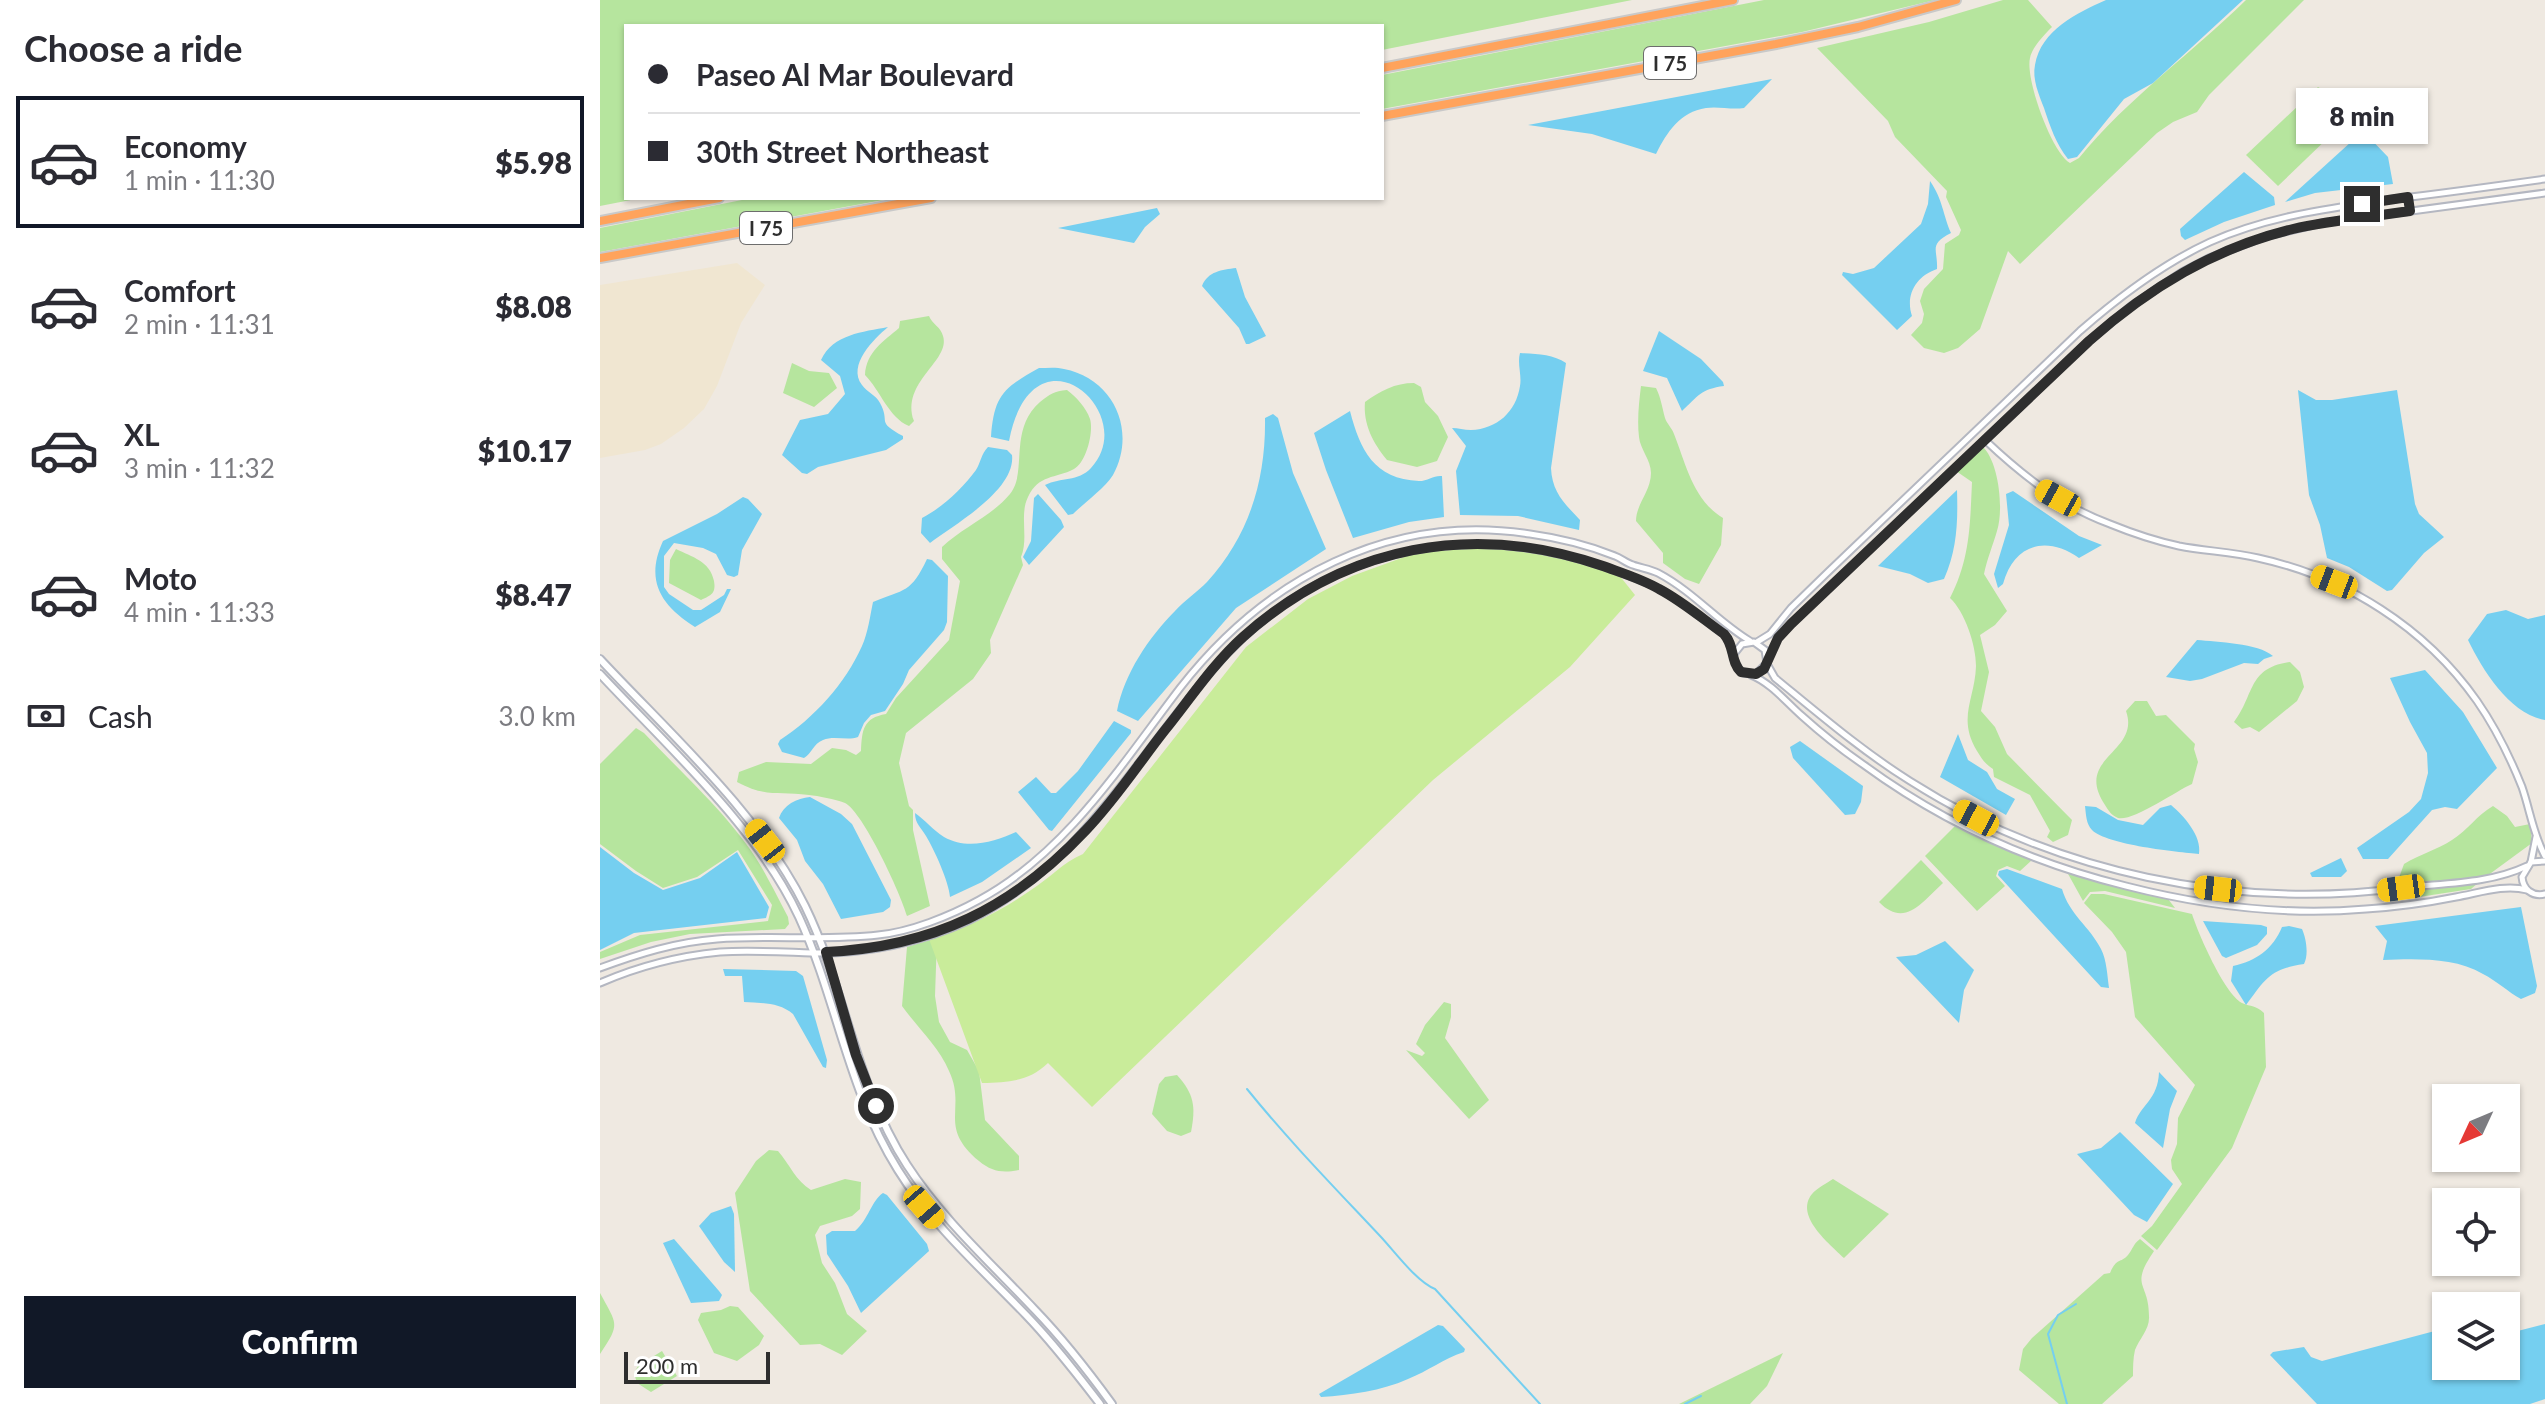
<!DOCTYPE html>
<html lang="en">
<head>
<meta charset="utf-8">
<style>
  body { margin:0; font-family:Lato,sans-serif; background:#f7f7f7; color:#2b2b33; height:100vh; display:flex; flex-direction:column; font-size:30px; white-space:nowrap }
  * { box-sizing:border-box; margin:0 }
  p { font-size:26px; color:#7c7c81 }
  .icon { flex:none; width:44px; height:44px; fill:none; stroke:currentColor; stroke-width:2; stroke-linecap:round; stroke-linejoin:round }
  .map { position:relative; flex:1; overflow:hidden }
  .side { display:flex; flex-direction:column; background:#fff; width:600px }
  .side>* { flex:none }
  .top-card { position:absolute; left:24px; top:24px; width:760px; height:176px; border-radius:0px; box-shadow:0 2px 6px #0004; display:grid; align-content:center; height:176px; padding:0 24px; background:#fff }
  .needle { width:52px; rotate:226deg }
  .controls { position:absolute; left:1832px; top:1084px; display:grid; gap:16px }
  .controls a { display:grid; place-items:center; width:88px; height:88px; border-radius:0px; background:#fff; box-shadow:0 2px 6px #0004; font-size:40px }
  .scale { position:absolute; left:24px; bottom:20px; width:146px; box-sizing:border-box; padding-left:8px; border:4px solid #2e2e2e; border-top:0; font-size:22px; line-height:28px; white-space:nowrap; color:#2e2e2e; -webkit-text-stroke:6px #fff; paint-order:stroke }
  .end { position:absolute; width:36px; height:36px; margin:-18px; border:10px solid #2e2e2e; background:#fff; box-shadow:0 0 0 4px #fff }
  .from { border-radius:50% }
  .bubble { position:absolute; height:56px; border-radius:0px; background:#fff; box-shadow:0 2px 6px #0004; font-size:26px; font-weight:800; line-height:56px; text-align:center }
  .car { position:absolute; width:24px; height:48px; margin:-24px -12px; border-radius:10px; box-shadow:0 0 6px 2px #0007; background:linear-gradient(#f5c518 24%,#345 0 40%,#f5c518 0 76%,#345 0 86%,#f5c518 0) }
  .top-card b { display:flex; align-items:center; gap:28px; height:76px; font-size:30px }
  .top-card b+b { border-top:2px solid #e1e1e2 }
  .top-card i { width:20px; height:20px; background:#2b2b33 }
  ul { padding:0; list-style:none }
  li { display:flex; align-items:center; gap:24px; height:132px; margin:0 16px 12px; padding:0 8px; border:4px solid transparent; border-radius:0px }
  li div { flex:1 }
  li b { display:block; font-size:30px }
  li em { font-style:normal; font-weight:800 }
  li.on { border-color:#111827 }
  li>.icon { width:72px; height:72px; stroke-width:1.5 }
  h2 { padding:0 24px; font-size:36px; line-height:96px }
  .pay { display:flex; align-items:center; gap:20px; height:88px; padding:0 24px; font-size:30px }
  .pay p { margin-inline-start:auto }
  .primary-button { display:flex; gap:16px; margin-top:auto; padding:16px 24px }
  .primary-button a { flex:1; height:92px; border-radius:0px; background:#111827; color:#fff; font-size:32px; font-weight:800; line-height:92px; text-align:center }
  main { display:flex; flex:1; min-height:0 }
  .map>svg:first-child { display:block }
  .education { fill:#f0e6d1 }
  .green { fill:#b6e59e }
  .pitch { fill:#c9ec9a }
  .water { fill:#75cff0 }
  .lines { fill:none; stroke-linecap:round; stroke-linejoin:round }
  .stream { stroke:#75cff0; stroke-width:2 }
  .tertiary-casing { stroke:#b4b7c1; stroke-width:9 }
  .secondary-casing { stroke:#b4b7c1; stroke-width:10 }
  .motorway-casing { stroke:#c9c9c9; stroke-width:12 }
  .tertiary { stroke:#fff; stroke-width:5 }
  .secondary { stroke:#fff; stroke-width:6 }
  .motorway { stroke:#ffa35c; stroke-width:8 }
  .route { stroke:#2e2e2e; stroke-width:10 }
  .labels { text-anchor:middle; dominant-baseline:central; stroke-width:8; stroke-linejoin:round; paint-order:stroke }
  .shield { fill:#fff; stroke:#6d6d6d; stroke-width:2 }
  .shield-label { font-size:20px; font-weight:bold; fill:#2e2e2e }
</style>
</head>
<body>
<main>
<section class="side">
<h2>Choose a ride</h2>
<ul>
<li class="on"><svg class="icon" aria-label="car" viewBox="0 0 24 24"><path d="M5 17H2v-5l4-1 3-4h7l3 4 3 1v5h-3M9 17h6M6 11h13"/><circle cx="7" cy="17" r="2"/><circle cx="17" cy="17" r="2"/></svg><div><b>Economy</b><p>1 min · 11:30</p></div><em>$5.98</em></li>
<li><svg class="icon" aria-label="car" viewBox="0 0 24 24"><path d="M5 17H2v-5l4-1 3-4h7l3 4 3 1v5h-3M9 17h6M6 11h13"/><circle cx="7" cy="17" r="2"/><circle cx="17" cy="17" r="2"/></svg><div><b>Comfort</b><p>2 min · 11:31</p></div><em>$8.08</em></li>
<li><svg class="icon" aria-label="car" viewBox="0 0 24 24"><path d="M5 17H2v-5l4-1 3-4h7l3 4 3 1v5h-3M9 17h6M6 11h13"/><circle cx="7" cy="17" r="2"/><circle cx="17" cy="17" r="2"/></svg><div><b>XL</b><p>3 min · 11:32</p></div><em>$10.17</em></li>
<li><svg class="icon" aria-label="car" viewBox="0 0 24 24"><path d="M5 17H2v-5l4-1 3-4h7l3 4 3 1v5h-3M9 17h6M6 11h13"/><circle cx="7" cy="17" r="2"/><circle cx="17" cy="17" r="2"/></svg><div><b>Moto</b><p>4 min · 11:33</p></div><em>$8.47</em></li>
</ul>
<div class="pay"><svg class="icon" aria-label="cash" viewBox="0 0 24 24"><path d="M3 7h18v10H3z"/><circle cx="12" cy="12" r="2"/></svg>Cash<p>3.0 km</p></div>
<div class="primary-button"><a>Confirm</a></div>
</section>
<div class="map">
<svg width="1945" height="1404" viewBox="0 0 1945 1404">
  <rect width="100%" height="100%" fill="#efe9e1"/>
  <path class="education" d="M137,263L165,285L141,323L117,386L104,409L84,428L61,444L45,450L0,458V285Z"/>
  <g class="green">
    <path d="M0,0H1032L782,50V26H26V198H41L0,206Z"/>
    <path d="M1164,0H1335L1202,32L782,109V75Z"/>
    <path d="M1403,0H1428L1452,27C1445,34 1432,47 1430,58C1425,79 1452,153 1470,163L1479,158C1528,98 1591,54 1646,0H1704L1609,95L1597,112L1573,122L1557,133L1420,264L1408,251L1380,329L1358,348L1344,353L1324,348L1311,335L1322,323L1324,314L1320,301L1324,289L1343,269L1345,244L1359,235L1361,230L1346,197L1347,191L1295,137L1288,121L1217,48L1329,22Z"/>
    <path d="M1718,87L1757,110L1678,186L1646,155Z"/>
    <path d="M152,198H294L0,252V228Z"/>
    <path d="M329,316C332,324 341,327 343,336C351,361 300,382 314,421L309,426C289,418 280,390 265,375C266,352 284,341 299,328L300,321Z"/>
    <path d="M192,363L209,371L229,373L237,388L214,407L183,393Z"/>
    <path d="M814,383L821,387L825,402L838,416L848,437L837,461L817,467L787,460C773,443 763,424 765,402C780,391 795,383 814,383Z"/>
    <path d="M1041,386L1056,388C1061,398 1062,407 1065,418C1067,424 1072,428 1074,434C1086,464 1093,500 1123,518L1121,545L1099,584L1085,579L1063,563V553L1036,521C1036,504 1051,491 1051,473C1051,460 1040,449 1039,437C1037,421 1039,402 1041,386Z"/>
    <path d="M467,390C476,397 486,407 490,419C494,432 486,463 474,469C455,479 439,474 428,497C419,515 429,538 421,557L423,565L390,640L391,653L373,679L306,733L299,763L309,806L313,810V830L330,906L307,916C301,894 263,812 245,803C235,799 218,796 209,795C178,791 167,798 137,782L139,772L166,762L211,764L232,748L246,750L256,755L261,751C262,730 263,718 286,714L296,698L349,640L360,581L342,559V547C363,527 392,516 410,494C428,472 408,430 440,402C450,394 454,391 467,390Z"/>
    <path d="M1382,446C1399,461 1404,509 1397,531C1393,545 1387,559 1384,574L1407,611L1395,625L1380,635L1389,672L1381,711L1395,727L1407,754L1472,820L1468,835L1453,842L1447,837L1450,831L1430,795L1394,777L1393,769C1385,764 1382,759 1377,751C1357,718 1375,699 1376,666C1376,645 1365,612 1350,598C1370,559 1370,526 1372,482L1356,471Z"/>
    <path d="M76,549C92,557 110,561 114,581C116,593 112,595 101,600L69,583L70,560Z"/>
    <path d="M1690,662L1700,672L1704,687L1697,701L1659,732L1650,727L1642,729L1634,722C1655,695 1647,668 1690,662Z"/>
    <path d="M1535,701H1547L1556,716L1566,715L1595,744L1594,749L1598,762L1592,784C1576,791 1532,822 1518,818C1511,815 1509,811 1505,805C1473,757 1541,753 1526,711Z"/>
    <path d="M36,728L44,733C85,777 141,825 168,879C175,891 181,904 188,917L189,924L185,929L90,934L51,942L0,959V952L40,935L168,921L172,905L138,850L97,877L63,888L36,871L0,844V764Z"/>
    <path d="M1893,806L1907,816L1915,827L1930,824L1932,843L1887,876L1796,886L1804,864C1820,854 1837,850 1852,840C1868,830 1877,815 1893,806Z"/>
    <path d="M1356,825L1432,860L1420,871L1407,866L1398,870L1396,876L1405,886L1377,911L1325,856Z"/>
    <path d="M1321,860L1343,883C1323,901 1305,929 1279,902Z"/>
    <path d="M1467,872L1568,899L1575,908L1505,891L1490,892L1483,901Z"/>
    <path d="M1879,882L1871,889L1793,901L1795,892Z"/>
    <path d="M1491,894H1504L1592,914C1598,933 1624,993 1642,1003C1651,1007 1656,1005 1664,1013L1666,1067L1632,1148L1557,1250L1541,1236L1552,1226L1582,1184L1572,1169L1571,1160L1577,1144L1578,1118L1595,1085L1535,1017L1526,952L1512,932L1484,903Z"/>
    <path d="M337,938L335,996L339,1022L350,1042L367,1050L379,1071L385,1120L419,1156V1170C403,1173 392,1172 379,1161C337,1126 367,1109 349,1071C339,1047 317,1027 302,1006L307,947Z"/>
    <path d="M844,1002L851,1004V1017L845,1038L889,1100L869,1119L806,1050L822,1056L825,1053L816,1044L825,1025Z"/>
    <path d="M577,1075C594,1094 596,1106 591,1132L581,1136L567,1131L552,1114L559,1084L565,1077Z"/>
    <path d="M169,1150L178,1151C190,1165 196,1181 211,1190L245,1179L261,1182L260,1209L252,1216L220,1226L215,1235L222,1263L235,1283L247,1314L267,1331L242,1355L220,1344L200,1345L150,1291L135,1193L156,1161Z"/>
    <path d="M1233,1179L1289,1214L1244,1258C1230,1244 1194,1216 1212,1194C1217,1188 1227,1183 1233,1179Z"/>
    <path d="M1540,1239L1554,1251C1529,1288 1549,1281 1549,1316C1550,1329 1539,1339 1535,1350C1533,1358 1533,1368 1533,1376L1502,1404H1459L1419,1370L1423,1349L1432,1338L1504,1274L1510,1273C1517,1257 1520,1264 1528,1255C1533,1249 1533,1244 1540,1239Z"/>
    <path d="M0,1293C17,1325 21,1323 0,1354Z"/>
    <path d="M130,1306L138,1307L164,1336L159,1345L137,1361L114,1353L98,1320L101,1313L121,1310Z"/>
    <path d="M62,1351L77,1376L51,1392L37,1383L34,1373L38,1366Z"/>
    <path d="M1183,1353L1167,1386L1150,1404H1079Z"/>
  </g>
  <path class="pitch" d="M907,545L970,555L1015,570L1035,595L970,667L833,780L492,1107L448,1063C428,1082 409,1082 382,1083L329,939C365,929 400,912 431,890C449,879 463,862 483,854L646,647L708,599L752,576L829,548Z"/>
  <g class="water">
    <path d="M1506,0H1643L1553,83L1524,99L1477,157L1468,159C1456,144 1450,126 1444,108C1439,95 1432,79 1435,65C1441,30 1477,13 1506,0Z"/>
    <path d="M1172,79L1144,108C1131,110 1118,106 1106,108C1080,112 1067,132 1056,154L992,134L928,125Z"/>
    <path d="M1763,131L1788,157L1793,184L1715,193L1685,202Z"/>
    <path d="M1644,172L1674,197L1675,205L1624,222L1585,240L1581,236L1580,229Z"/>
    <path d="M1330,181C1343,200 1343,215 1351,233C1328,245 1338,249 1337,269C1316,276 1305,295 1312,316L1297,330L1242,275L1243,272L1253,274L1274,268L1321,224L1328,204Z"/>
    <path d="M557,208L560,214L545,227L534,243L458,228Z"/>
    <path d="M636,268L645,297L666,336L649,344H646L639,328L602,286C608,271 622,270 636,268Z"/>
    <path d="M288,327C274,339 247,365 262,385C267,392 276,395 280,403C291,423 275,421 303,436V439L286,450L218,467L207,474L202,473L182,455L200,420L228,414L245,394L240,376L221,360C233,334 263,332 288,327Z"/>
    <path d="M1059,331L1101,359L1123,382L1124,386C1101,389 1098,396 1082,411L1067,378L1043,371Z"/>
    <path d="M920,353C936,354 953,354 966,363L951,468C952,492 964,503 980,520L979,530L918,516L860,515L856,471L866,446L852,428C858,428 864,430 871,430C897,429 916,412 920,386C922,375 917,364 920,353Z"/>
    <path d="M439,368C447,368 457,367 464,369C514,379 537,431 513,475C504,489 485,502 473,514L468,515L445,485C461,477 478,482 491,468C542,413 433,318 409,441L391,437C394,396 403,388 439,368Z"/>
    <path d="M1698,390L1716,400H1732L1797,390L1815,504L1819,514L1844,537L1824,553L1792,590L1787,591L1749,567L1727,558L1720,525L1709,495Z"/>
    <path d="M750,411C760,450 774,479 819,481C828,481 834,475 842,476L844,517L809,522L753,538L726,470L714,433Z"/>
    <path d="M673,414L678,418L693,473L726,549L636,608L538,721L517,711C524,674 549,637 575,611C585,600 597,592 607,582C649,536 666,480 665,418Z"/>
    <path d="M388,447L407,450L412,455C416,490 355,524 330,543L321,533L322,518C343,507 362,489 376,470C381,462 381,454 388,447Z"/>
    <path d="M1357,490C1358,522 1357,550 1344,579L1328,583L1310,574L1278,566Z"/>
    <path d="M1413,491L1479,536L1502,545L1479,558C1446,535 1414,544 1403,584L1398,588L1394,574L1409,525L1406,494Z"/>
    <path d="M438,494L461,520L464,527L429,565L423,557L431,541L434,498Z"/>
    <path d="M143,497L148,499L162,514L142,550L138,575L134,577L127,575L116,554L103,548L74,543L64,556V587L69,594L93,610H101L124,595L127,589H131L120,612L95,627C60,605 45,580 63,541L117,514Z"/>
    <path d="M327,559L332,560L348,576L347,622L344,630L309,670L303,684L285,711L271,715L264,723L258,737C247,741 234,735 223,740C213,744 212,753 204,758L182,752L178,744L180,740C214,718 245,684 262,646C268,633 270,616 273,602C305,589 311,593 327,559Z"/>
    <path d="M1906,610L1928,619L1945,615V720C1910,714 1883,671 1868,640L1887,614Z"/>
    <path d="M1597,640C1617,642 1658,643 1673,656L1664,659L1658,664L1644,663L1602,679L1590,681L1566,677Z"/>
    <path d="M1825,670L1863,712L1897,768L1857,809L1845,807L1832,810L1788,859H1763L1757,848L1809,812L1821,799L1828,773L1827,753L1810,722L1790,678Z"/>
    <path d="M514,721L531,730V733L452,831L449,830L418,792L436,777L451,793H456L478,771Z"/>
    <path d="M1358,734L1368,760L1387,772L1397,789L1415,799L1406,815L1340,777Z"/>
    <path d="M1200,741L1263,786L1261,802L1255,814L1245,815L1193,758L1190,747Z"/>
    <path d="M210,797L241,814L252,824L291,900L290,907L283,912L241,919L223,884L205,861L197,840L179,818C183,805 197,798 210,797Z"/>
    <path d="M1571,805C1584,816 1602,836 1599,854C1578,852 1507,845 1492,830C1486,824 1486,814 1485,806L1496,807L1518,820L1543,825L1560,808Z"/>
    <path d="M315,813C325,820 333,830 344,837C367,850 394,842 416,832L431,848L382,882L350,897C349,882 334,849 326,836C321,827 315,824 315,813Z"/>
    <path d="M0,847L34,873L63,890L100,878L137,852L169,907L166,918L34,933L0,950Z"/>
    <path d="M1741,858L1747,871L1741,877H1712L1710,873Z"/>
    <path d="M1407,869L1462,889C1469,914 1490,927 1501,949C1507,961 1507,975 1509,988L1501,987L1398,875L1399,871Z"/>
    <path d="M1921,907L1937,986L1935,993L1921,999C1908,992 1897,981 1883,974C1854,957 1815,959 1783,960L1787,941L1775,926Z"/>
    <path d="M1603,921L1661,925L1667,927V934L1657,945L1626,958L1622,956Z"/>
    <path d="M1689,926L1702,929C1706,938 1709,954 1704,964C1669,969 1665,980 1646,1005L1631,981L1633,966C1656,961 1673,949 1682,927Z"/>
    <path d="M1345,941L1374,970L1364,990L1359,1023L1296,957L1316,955Z"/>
    <path d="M123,969L196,971L203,976L227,1060L226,1068L223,1067L193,1014C179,1002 161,1003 144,1002L142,976H125Z"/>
    <path d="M1559,1072L1577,1091L1570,1109L1563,1148L1535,1123C1541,1104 1558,1100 1559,1072Z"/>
    <path d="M1520,1132L1573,1184L1547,1222L1534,1215L1477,1154L1501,1148Z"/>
    <path d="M283,1193L287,1195L327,1244L329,1251L261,1313L248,1286L227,1254L226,1235L232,1231H255C269,1219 271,1201 283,1193Z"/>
    <path d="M131,1206L134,1214L135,1272L124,1262L99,1226L111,1213Z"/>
    <path d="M74,1239L119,1291L122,1295L119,1301L91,1303L63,1243Z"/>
    <path d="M1945,1324V1399L1930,1404H1717L1670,1355L1673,1352L1704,1347L1711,1357L1722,1361L1846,1328V1366H1906V1334Z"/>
    <path d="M838,1325L843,1326L865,1349L864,1352C843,1359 828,1371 808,1379C781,1391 751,1395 721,1397L719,1394Z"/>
  </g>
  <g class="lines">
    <g class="stream">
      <path d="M647,1089C689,1141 736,1189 781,1237C795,1252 817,1282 835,1289L940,1404"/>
      <path d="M1085,1404L1101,1396"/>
      <path d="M1467,1404L1448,1334L1458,1315L1476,1304"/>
    </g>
    <defs>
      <g id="tertiary">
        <path d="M1385,440C1422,475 1461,506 1510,524C1532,533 1556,541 1579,546C1605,551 1632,552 1658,558C1745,577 1825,627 1877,701C1895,727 1910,757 1922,787C1930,810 1933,834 1945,856"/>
        <path d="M1157,642L1170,634L1191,608L1228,572L1480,331C1520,296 1562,264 1610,242C1668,216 1731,208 1794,199C1844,193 1895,186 1945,179"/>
        <path d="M1168,657L1178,638L1191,624L1489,341L1531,306L1582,272L1609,258L1667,236L1722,223L1945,193"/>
        <path d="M1167,664L1175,678C1219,714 1262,751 1310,781C1454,873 1634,910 1802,888C1844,883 1889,884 1927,866"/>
        <path d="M1151,675C1171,683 1186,702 1202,716C1222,734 1242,750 1264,765C1342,822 1432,863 1526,886C1604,906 1685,916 1766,909C1796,907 1826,903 1856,897C1879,893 1904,884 1927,890"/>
        <path d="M1945,861L1931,862L1922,877C1923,889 1932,897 1945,894"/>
        <path d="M1931,862L1936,837"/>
        <path d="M0,968C38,954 76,942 117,939C170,935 224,941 278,935C310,932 350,916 379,900C466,853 521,765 580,688C665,579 789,512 930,534C959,538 988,545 1015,556C1021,558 1026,563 1033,565C1041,568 1050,569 1058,573C1094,592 1118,622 1150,641"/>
        <path d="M0,983C39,966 78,956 120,952C150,950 181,952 211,953C264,954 322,943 370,920C480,866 536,757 614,668C716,551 859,517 1005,567C1024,574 1042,580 1060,589C1082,602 1103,619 1124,634C1135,647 1130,663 1143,673L1156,674L1167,663L1165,650L1154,642L1142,644L1134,654"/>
      </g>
      <g id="secondary">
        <path d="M0,659C70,734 159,813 205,906C246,990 255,1085 307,1165C342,1219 391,1263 435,1310C463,1339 488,1371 512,1404"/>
        <path d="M0,674C67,746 158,828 199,917C237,1000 248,1091 298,1170C332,1225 382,1269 426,1315C453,1343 476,1373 500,1404"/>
      </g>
      <g id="motorway">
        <path d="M782,68L1133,0"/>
        <path d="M782,116L1176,44L1258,27L1356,0"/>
        <path d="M0,221L119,198"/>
        <path d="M0,258L331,198"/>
      </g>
    </defs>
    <use href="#tertiary" class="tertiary-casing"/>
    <use href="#secondary" class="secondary-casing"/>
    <use href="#motorway" class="motorway-casing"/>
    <use href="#tertiary" class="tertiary"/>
    <use href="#secondary" class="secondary"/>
    <use href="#motorway" class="motorway"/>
  </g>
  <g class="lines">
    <path class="route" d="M276,1106L256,1055L226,952C333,947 413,908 486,830C515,800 539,763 565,730C590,699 613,664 643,637C746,545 873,521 1003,566C1022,573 1042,579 1059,589C1082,601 1103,619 1124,634C1135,646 1130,661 1141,672L1156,674L1164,669L1178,638L1191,624L1489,341C1549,288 1614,248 1693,229C1732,220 1771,217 1810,211L1808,197L1762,204"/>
  </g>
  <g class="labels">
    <g class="shield">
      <rect x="1044" y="47" width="52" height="32" rx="6"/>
      <rect x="140" y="212" width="52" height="32" rx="6"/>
    </g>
    <g class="shield-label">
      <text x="1070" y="63">I 75</text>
      <text x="166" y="228">I 75</text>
    </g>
  </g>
</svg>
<div class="controls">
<a><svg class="needle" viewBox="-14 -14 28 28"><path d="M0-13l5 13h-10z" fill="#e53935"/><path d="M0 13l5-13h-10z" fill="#7c7c81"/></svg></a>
<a><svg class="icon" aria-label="locate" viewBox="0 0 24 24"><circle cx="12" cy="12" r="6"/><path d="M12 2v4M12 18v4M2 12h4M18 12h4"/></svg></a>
<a><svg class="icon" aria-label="layers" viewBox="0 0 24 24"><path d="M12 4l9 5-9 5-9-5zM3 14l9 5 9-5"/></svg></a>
</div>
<div class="scale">200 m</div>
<i class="end from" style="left:276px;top:1106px"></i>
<i class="end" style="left:1762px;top:204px"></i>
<div class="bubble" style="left:1696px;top:88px;width:132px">8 min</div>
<i class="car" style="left:1458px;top:498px;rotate:299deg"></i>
<i class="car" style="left:1734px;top:582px;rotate:291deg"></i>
<i class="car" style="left:1376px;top:818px;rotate:298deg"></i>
<i class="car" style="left:165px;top:841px;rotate:322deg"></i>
<i class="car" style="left:1801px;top:888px;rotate:262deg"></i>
<i class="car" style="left:1618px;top:889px;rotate:276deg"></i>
<i class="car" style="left:324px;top:1207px;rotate:139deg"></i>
<div class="top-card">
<b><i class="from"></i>Paseo Al Mar Boulevard</b>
<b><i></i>30th Street Northeast</b>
</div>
</div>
</main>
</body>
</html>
